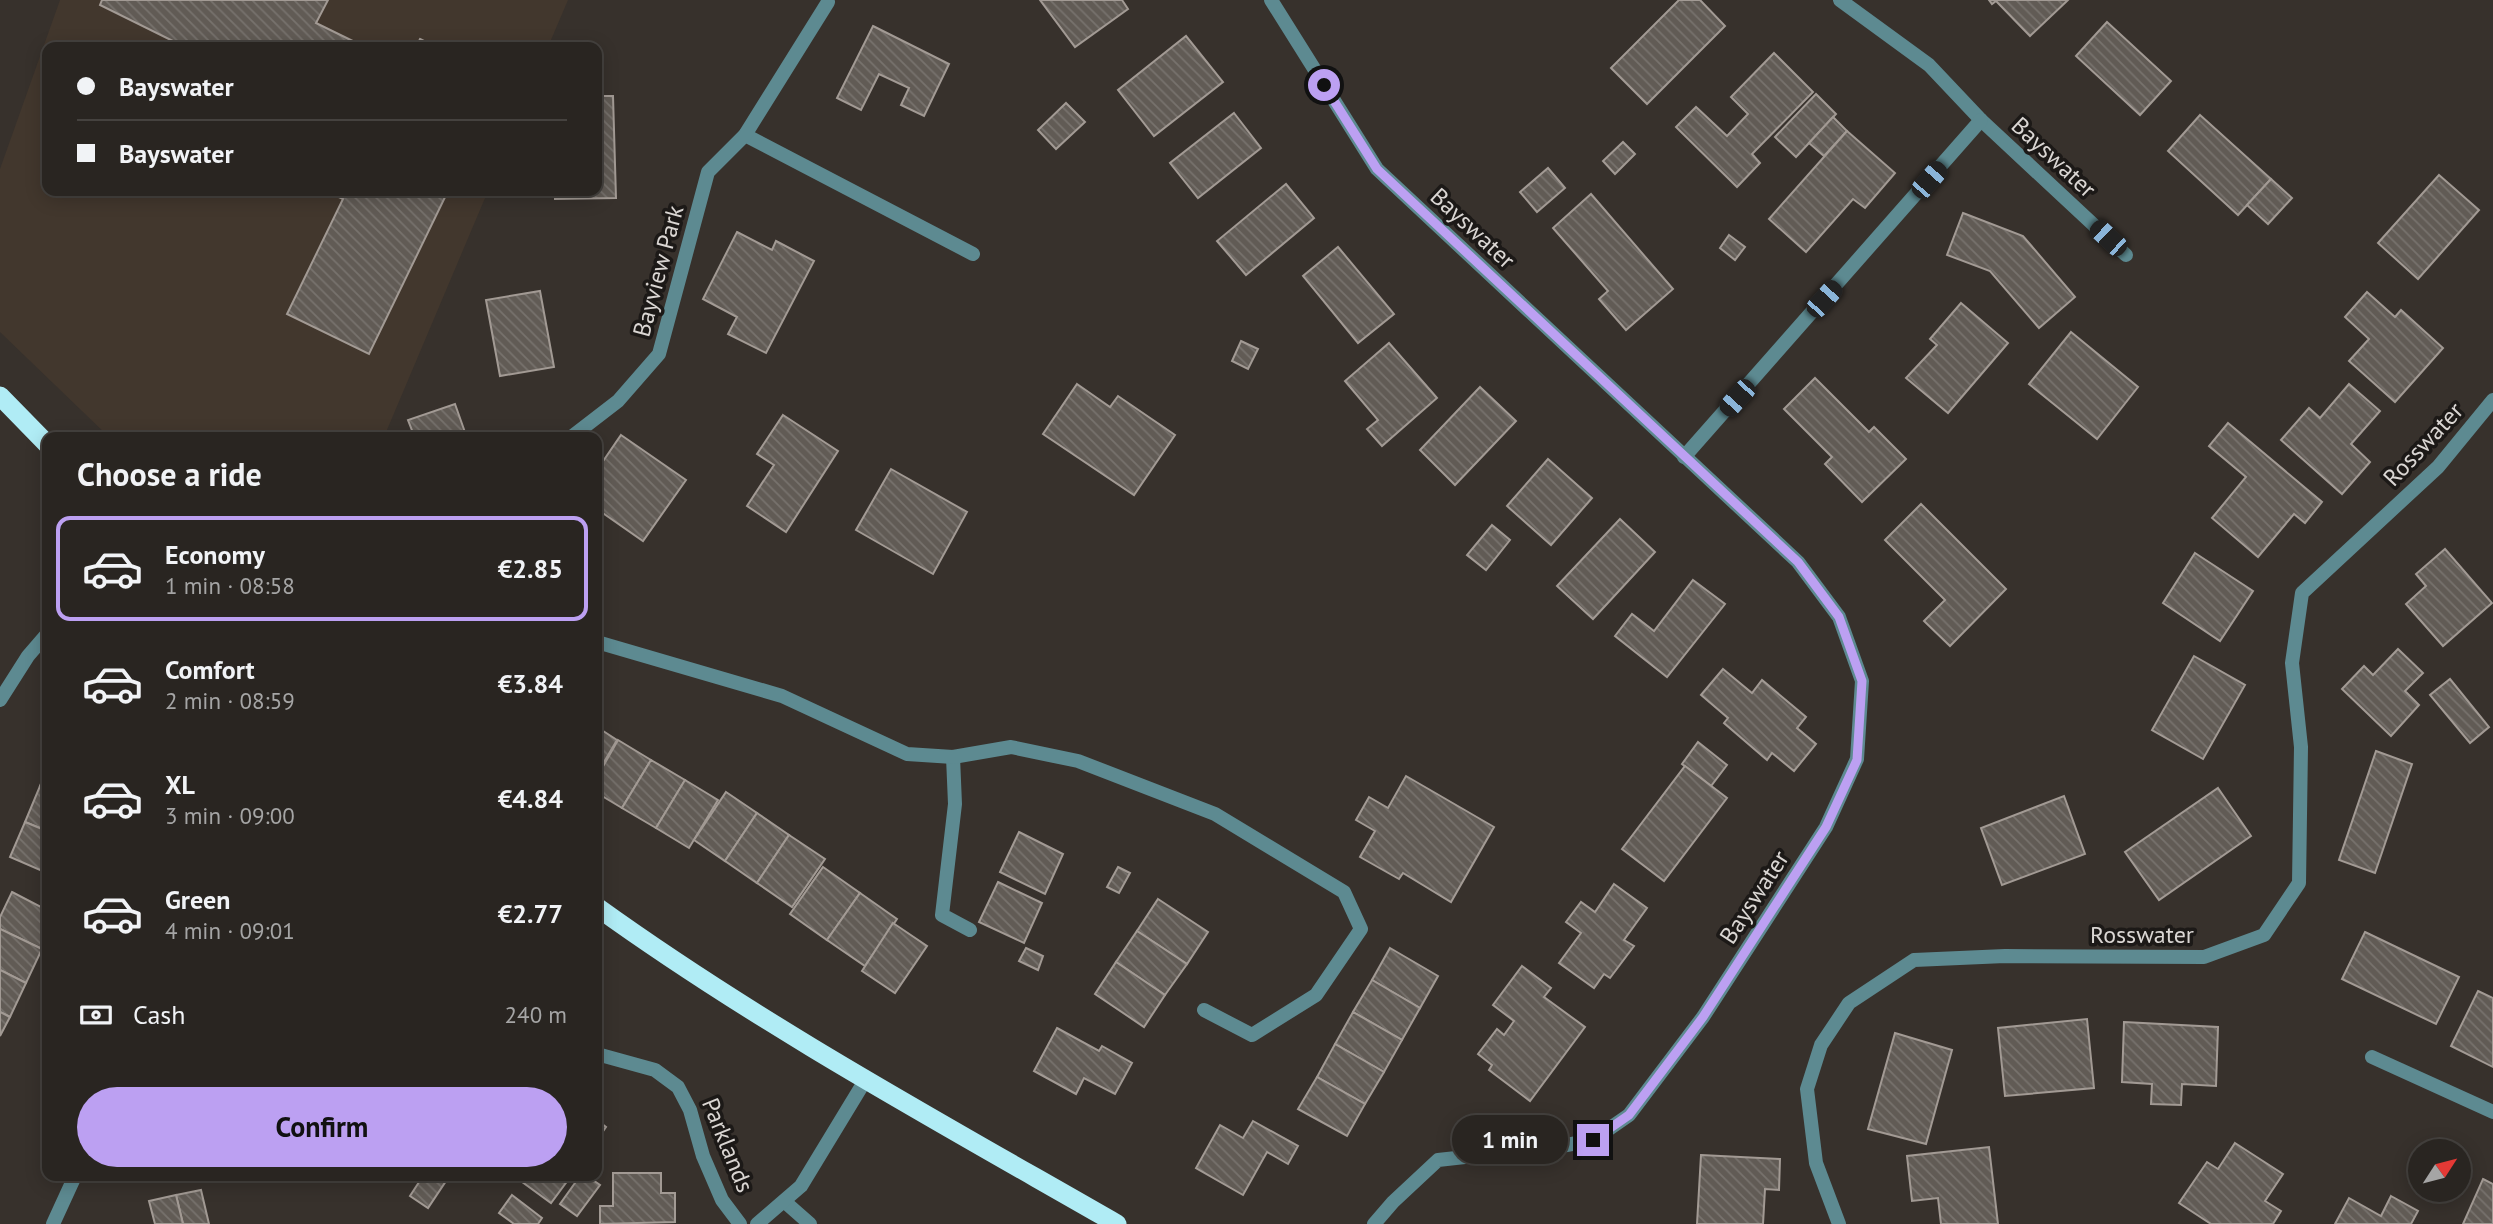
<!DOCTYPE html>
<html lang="en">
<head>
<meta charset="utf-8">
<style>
  body { margin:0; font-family:"PT Sans",sans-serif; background:#35312e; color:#f1f3f6; height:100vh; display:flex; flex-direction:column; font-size:26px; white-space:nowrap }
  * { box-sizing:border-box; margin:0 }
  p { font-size:23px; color:#a5a5a5 }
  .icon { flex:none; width:38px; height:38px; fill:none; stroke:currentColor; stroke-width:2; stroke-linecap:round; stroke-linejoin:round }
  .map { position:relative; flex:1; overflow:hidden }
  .details { position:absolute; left:42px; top:432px; width:560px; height:749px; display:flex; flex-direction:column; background:#292521; border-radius:14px; box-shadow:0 4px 18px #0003,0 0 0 2px #45423f }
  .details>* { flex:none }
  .hud { position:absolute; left:42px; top:42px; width:560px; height:154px; border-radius:14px; box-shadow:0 4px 18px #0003,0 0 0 2px #45423f; display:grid; align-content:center; height:154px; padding:0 35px; background:#292521 }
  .needle { width:46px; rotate:54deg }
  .buttons { position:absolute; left:2408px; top:1139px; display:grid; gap:14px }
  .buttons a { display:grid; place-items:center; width:63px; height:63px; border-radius:50%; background:#292521; box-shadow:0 4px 18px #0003,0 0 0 2px #45423f; font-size:35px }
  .end { position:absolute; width:32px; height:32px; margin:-16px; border:9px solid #bca0f2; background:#111; box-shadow:0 0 0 4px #111 }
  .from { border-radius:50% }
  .bubble { position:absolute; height:49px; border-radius:24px; background:#292521; box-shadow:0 4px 18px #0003,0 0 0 2px #45423f; font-size:23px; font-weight:600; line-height:49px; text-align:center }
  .car { position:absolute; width:21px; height:42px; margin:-21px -10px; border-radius:9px; box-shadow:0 0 5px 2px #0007; background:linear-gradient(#222 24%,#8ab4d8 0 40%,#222 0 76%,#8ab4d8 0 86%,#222 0) }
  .hud b { display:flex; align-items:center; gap:24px; height:66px; font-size:26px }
  .hud b+b { border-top:2px solid #45423f }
  .hud i { width:18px; height:18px; background:#f1f3f6 }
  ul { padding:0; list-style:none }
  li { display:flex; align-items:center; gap:21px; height:105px; margin:0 14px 10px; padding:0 21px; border:4px solid transparent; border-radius:14px }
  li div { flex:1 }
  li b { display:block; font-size:26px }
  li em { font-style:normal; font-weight:600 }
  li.active { border-color:#bca0f2 }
  li>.icon { width:63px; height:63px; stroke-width:1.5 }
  h2 { padding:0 35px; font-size:32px; line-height:84px }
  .pay { display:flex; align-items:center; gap:18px; height:77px; padding:0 35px; font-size:26px }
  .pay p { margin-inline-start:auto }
  .primary-button { display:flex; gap:14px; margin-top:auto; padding:14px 35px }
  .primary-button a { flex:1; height:80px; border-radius:42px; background:#bca0f2; color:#111; font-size:28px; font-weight:600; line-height:80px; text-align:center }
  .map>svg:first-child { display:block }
  .built { fill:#42372d }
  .building { fill:url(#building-back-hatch); stroke:#a29a94; stroke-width:2 }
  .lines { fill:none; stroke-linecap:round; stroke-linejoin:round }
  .service { stroke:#5d8a91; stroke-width:14 }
  .minor { stroke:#5d8a91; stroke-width:14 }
  .trunk { stroke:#b0ecf5; stroke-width:19 }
  .route { stroke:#bca0f2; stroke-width:9 }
  .labels { text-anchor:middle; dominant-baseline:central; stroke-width:7; stroke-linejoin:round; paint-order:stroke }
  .street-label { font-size:24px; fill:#dad6d3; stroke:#1c1917 }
</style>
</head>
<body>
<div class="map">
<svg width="2493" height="1224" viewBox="0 0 2493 1224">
  <defs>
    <pattern id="building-back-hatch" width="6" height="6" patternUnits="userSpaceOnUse" patternTransform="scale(1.75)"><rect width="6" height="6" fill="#615b55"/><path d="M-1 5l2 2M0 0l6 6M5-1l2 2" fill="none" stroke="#77726d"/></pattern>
  </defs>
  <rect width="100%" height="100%" fill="#37312c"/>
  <path class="built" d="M60,0H568L548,47H47V191H488L384,437H109L0,332V169Z"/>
  <g class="building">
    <path d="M102,0H328L316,23L365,47H175L177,43L100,5Z"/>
    <path d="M1040,0H1122L1128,9L1075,47Z"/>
    <path d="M1679,0H1700L1725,26L1647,104L1611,68Z"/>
    <path d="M1989,0H2068L2030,36L1996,1L1992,4Z"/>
    <path d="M2107,22L2171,81L2140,115L2076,56Z"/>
    <path d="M873,26L949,64L924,116L901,105L909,88L879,74L861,110L837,98Z"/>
    <path d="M1186,36L1223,82L1154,136L1118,90Z"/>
    <path d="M420,39L436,47H416Z"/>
    <path d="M1774,53L1813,92L1752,154L1760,163L1737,187L1676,127L1696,107L1727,136L1748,114L1731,97Z"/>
    <path d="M1816,94L1836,114L1796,157L1775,137Z"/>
    <path d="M597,96H613L616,198L555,199V191H597Z"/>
    <path d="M1066,103L1085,122L1056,149L1038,130Z"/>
    <path d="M1234,113L1261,148L1198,198L1170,163Z"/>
    <path d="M2200,115L2271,179L2238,215L2168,151Z"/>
    <path d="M1833,117L1847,131L1824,156L1809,143Z"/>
    <path d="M1847,131L1895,173L1865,208L1853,199L1806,252L1769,219Z"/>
    <path d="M1623,142L1635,154L1615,174L1603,161Z"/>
    <path d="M1548,168L1565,188L1537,212L1520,192Z"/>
    <path d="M2439,175L2479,210L2418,279L2378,243Z"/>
    <path d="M2271,179L2292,198L2268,224L2247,205Z"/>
    <path d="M1286,184L1314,218L1246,275L1217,241Z"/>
    <path d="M326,191H448L369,354L287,314L343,199Z"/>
    <path d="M1591,194L1673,289L1626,330L1599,299L1608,291L1553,228Z"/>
    <path d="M1963,213L2023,236L2075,297L2039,328L1990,271L1947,255Z"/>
    <path d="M737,232L772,250L776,241L814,261L766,353L728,334L737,317L703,299Z"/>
    <path d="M1729,235L1745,247L1735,260L1720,248Z"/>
    <path d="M1338,247L1394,314L1358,343L1303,276Z"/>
    <path d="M540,291L554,367L500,376L486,300Z"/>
    <path d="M2367,292L2395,317L2401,310L2443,348L2395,402L2349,361L2369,339L2345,317Z"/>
    <path d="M1961,303L2008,343L1948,413L1906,378L1937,345L1930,339Z"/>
    <path d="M2071,332L2138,387L2097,439L2029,384Z"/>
    <path d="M1241,341L1258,349L1248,369L1232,361Z"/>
    <path d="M1389,343L1437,398L1382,446L1367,429L1378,420L1345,381Z"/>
    <path d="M1815,378L1869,432L1874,427L1906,459L1862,502L1825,464L1832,457L1784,409Z"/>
    <path d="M1077,384L1110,407L1118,396L1175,435L1134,495L1043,434Z"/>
    <path d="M2349,384L2380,411L2351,444L2370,462L2342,494L2281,440L2309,408L2320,418Z"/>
    <path d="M1480,387L1516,421L1455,485L1420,450Z"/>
    <path d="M455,404L467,438H415L408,420Z"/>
    <path d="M783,415L838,451L786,532L747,506L774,465L757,454Z"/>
    <path d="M2228,423L2322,502L2305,523L2294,514L2258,557L2212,518L2246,477L2209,446Z"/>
    <path d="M621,435L686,480L643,541L597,509V470Z"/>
    <path d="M1548,459L1592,498L1551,545L1507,506Z"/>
    <path d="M891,469L967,512L933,574L856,530Z"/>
    <path d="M1921,504L2006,589L1950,646L1924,621L1945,600L1885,540Z"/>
    <path d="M1620,519L1655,552L1593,619L1557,586Z"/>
    <path d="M1492,525L1510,540L1486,570L1467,555Z"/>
    <path d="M2445,549L2492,603L2443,646L2406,604L2426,586L2416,574Z"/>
    <path d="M2195,553L2253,591L2220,641L2163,603Z"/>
    <path d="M1693,580L1725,604L1667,677L1615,636L1632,614L1654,631Z"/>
    <path d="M2398,649L2423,673L2405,691L2419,705L2391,736L2342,689L2364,666L2373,675Z"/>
    <path d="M2194,656L2245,685L2203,759L2152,730Z"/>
    <path d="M1723,669L1752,693L1762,680L1806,717L1797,728L1816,744L1794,771L1772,753L1767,760L1724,723L1728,718L1701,695Z"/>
    <path d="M2450,679L2489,727L2470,743L2430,695Z"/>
    <path d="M597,727L617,740L597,774Z"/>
    <path d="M618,740L651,760L622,808L597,793V777Z"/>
    <path d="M1698,742L1727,765L1711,786L1682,764Z"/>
    <path d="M2376,751L2412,764L2375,873L2339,860Z"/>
    <path d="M651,760L685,780L656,828L622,808Z"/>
    <path d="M1685,766L1727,798L1664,881L1622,849Z"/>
    <path d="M47,768V789L40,786Z"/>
    <path d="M1406,776L1494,827L1451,902L1403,873L1399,879L1360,857L1375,831L1356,820L1369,797L1388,808Z"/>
    <path d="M685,780L718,800L689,848L656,828Z"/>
    <path d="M40,786L47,789V831L25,822Z"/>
    <path d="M2218,788L2251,836L2159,900L2125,852Z"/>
    <path d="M726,792L757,813L725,861L694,840Z"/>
    <path d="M2064,796L2085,854L2002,885L1981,828Z"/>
    <path d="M757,813L789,835L757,883L725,861Z"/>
    <path d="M25,822L47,831V873L10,857Z"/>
    <path d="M1019,832L1063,854L1045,894L1000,872Z"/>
    <path d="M789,835L825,859L792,907L757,883Z"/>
    <path d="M823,867L860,893L827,940L790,914Z"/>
    <path d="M1118,867L1130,873L1119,893L1107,887Z"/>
    <path d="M998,882L1042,903L1024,943L979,922Z"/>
    <path d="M1614,884L1647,908L1624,940L1634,946L1610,978L1604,974L1594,988L1559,963L1581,933L1566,922L1581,902L1595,912Z"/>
    <path d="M12,892L47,910V939L42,949L0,929V917Z"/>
    <path d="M860,893L897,919L865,966L827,940Z"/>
    <path d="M1158,899L1208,932L1187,964L1137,931Z"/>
    <path d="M893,923L927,946L895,993L862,971Z"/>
    <path d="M0,929L42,949L26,983L0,970Z"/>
    <path d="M1137,931L1187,964L1165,995L1116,962Z"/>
    <path d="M2365,932L2459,977L2436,1024L2342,979Z"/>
    <path d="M1026,948L1043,956L1038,970L1019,961Z"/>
    <path d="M1390,948L1438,976L1420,1008L1372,980Z"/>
    <path d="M1116,962L1165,995L1144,1027L1095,994Z"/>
    <path d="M1522,966L1551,988L1544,997L1585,1027L1530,1101L1489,1070L1492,1065L1478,1054L1497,1029L1504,1035L1514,1021L1493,1005Z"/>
    <path d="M0,970L26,983L10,1017L0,1012Z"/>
    <path d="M1372,980L1420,1008L1402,1040L1353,1012Z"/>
    <path d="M2478,991L2493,998V1067L2451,1046Z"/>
    <path d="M0,1012L10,1017L0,1036Z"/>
    <path d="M1353,1012L1402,1040L1384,1072L1335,1044Z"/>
    <path d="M2087,1019L2094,1088L2005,1096L1998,1028Z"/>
    <path d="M2124,1022L2218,1027L2216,1086L2182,1084L2181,1105L2151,1104L2152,1084L2122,1082Z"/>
    <path d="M1057,1028L1099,1051L1102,1046L1132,1063L1115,1094L1084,1078L1076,1094L1034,1071Z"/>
    <path d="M1895,1033L1952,1050L1926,1144L1868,1129Z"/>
    <path d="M1335,1044L1384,1072L1365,1104L1317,1077Z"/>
    <path d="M1317,1077L1365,1104L1347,1136L1298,1109Z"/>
    <path d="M597,1120L606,1127L597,1140Z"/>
    <path d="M1253,1121L1298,1146L1288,1164L1267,1152L1243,1195L1196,1168L1220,1125L1243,1138Z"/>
    <path d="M2235,1143L2283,1174L2265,1201L2281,1211L2273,1224H2211L2179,1203L2207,1162L2218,1169Z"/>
    <path d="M1989,1147L1998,1224H1941L1938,1198L1912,1201L1907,1156Z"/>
    <path d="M1701,1155L1780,1159L1779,1190L1765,1189L1763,1224H1697Z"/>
    <path d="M613,1173H661V1193H675V1222L600,1224V1206H613Z"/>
    <path d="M423,1176L448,1178L428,1208L410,1196Z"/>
    <path d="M514,1176H571L551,1203Z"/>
    <path d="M580,1176H587L600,1185L577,1216L560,1204Z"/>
    <path d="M2483,1179L2493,1184V1224H2463Z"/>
    <path d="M201,1190L209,1224H183L176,1195Z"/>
    <path d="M176,1195L183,1224H155L149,1201Z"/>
    <path d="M512,1195L542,1218L538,1224H514L499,1213Z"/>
    <path d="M2391,1196L2418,1211L2411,1224H2335L2349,1198L2381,1216Z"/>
  </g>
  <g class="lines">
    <g class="service">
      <path d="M953,757L955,804L942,915L970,930"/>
      <path d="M53,1224L75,1176"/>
    </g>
    <g class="minor">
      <path d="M1271,0L1377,169L1798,562L1839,617L1862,681L1857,759L1826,827L1703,1017L1629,1115L1593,1140L1556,1147L1438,1160L1393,1202L1374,1224"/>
      <path d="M1840,0L1929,65L1981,120L2126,255"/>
      <path d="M745,135L973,254"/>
      <path d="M570,438L618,401L659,354L708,172L745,135L828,2"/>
      <path d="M1684,457L1981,120"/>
      <path d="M597,642L782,696L907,754L953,757L1011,747L1078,761L1215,814L1344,892L1361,929L1316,995L1252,1035L1204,1010"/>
      <path d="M0,700L28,656L47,634"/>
      <path d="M597,1054L655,1070L678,1087L690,1110L703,1156L722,1200L740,1224"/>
      <path d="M2372,1057L2493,1112"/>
      <path d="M785,1202L810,1224"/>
      <path d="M757,1224L801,1186L866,1079"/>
      <path d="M1839,1224L1816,1163L1807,1089L1821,1045L1849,1003L1914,960L2005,956L2204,957L2264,935L2299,883L2301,747L2292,663L2302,593L2438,467L2493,400"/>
    </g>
    <g class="trunk">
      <path d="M0,396L47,444"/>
      <path d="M597,907C761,1025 941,1123 1117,1224"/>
    </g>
  </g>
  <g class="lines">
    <path class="route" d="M1324,85L1377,169L1798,562L1839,617L1862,681L1857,760L1826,827L1703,1017L1629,1115L1593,1140"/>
  </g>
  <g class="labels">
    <g class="street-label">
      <text transform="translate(2054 157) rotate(43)">Bayswater</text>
      <text transform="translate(1473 228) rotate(43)">Bayswater</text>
      <text transform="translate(658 271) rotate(-75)">Bayview Park</text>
      <text transform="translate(2423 444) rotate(-47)">Rosswater</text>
      <text transform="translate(1754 897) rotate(-57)">Bayswater</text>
      <text x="2142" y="934">Rosswater</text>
      <text transform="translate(728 1145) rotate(68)">Parklands</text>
    </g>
  </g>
</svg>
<div class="buttons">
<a><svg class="needle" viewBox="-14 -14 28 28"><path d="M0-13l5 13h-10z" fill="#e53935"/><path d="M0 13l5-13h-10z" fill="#a5a5a5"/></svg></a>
</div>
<i class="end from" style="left:1324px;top:85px"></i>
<i class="end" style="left:1593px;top:1140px"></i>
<div class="bubble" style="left:1452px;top:1115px;width:116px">1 min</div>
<i class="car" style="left:1929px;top:180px;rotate:41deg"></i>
<i class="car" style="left:2108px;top:238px;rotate:313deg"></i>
<i class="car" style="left:1824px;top:299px;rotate:42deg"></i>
<i class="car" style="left:1737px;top:398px;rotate:222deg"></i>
<div class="hud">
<b><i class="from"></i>Bayswater</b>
<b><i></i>Bayswater</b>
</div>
<section class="details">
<h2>Choose a ride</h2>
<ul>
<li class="active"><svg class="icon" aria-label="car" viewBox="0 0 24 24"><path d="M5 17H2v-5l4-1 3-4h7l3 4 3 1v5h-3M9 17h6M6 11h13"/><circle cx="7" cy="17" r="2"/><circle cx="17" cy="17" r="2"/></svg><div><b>Economy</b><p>1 min · 08:58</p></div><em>€2.85</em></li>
<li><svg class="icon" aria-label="car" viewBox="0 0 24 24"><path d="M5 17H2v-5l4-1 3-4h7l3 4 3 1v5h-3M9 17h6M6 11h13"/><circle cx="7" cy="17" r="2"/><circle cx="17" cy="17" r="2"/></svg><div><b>Comfort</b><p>2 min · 08:59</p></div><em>€3.84</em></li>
<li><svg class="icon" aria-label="car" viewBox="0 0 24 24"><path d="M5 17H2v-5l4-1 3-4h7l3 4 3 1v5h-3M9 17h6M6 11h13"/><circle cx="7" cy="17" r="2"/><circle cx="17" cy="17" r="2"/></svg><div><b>XL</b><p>3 min · 09:00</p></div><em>€4.84</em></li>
<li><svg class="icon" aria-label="car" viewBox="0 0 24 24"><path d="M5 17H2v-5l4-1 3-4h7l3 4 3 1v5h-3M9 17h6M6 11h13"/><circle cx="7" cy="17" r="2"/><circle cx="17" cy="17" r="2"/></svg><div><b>Green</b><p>4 min · 09:01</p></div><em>€2.77</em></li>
</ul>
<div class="pay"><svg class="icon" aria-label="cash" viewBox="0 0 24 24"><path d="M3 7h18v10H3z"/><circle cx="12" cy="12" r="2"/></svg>Cash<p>240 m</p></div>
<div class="primary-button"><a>Confirm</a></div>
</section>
</div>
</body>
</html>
